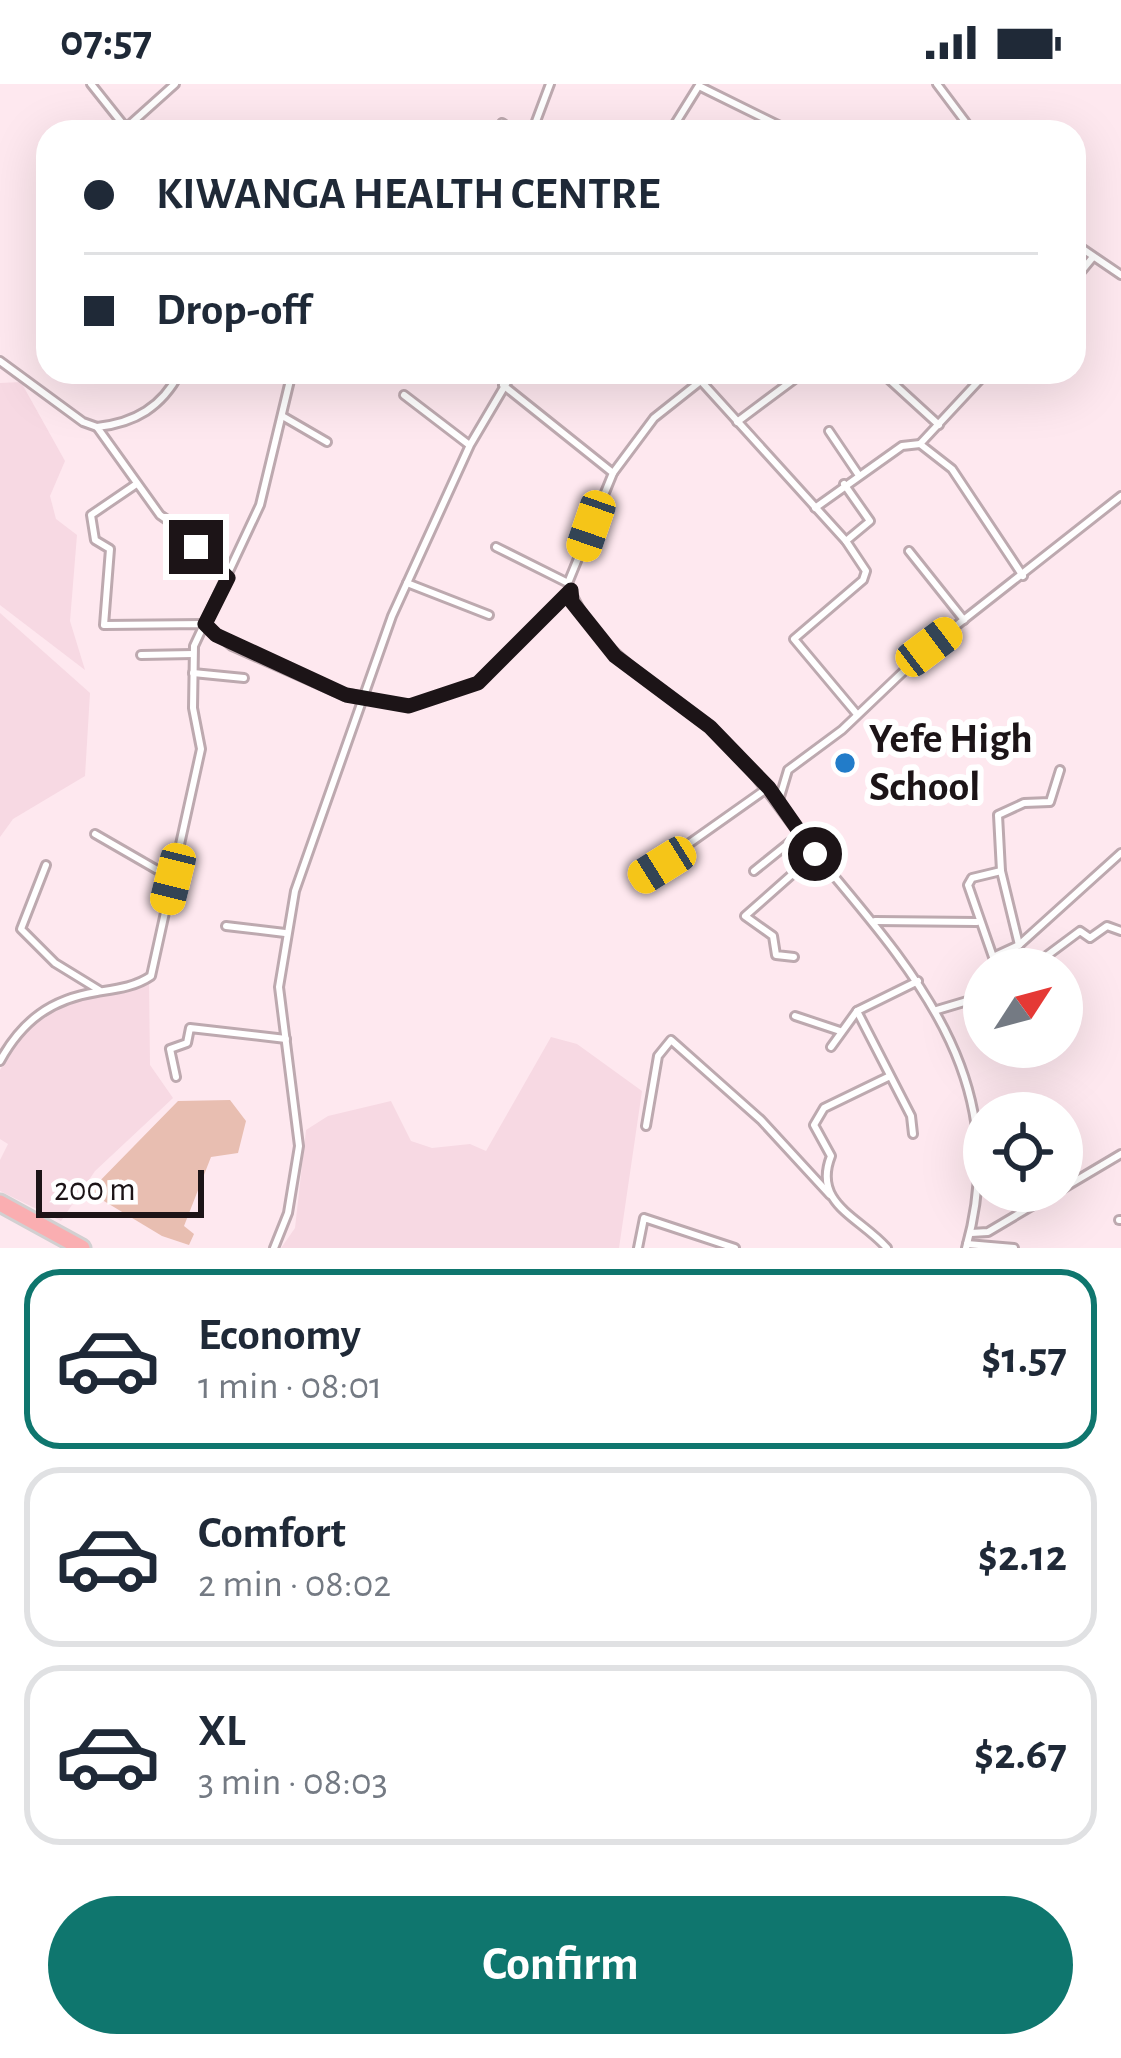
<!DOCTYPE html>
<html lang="en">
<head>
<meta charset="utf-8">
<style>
  body { margin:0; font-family:"Alegreya Sans",sans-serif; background:#f6f6f7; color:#1f2937; height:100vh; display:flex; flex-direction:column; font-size:45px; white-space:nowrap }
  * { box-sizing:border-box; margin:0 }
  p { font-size:39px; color:#747a83 }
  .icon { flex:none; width:66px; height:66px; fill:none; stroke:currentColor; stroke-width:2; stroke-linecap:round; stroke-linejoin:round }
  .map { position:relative; height:1164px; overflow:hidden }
  .drawer { display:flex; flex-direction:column; background:#fff; flex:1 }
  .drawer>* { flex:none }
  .top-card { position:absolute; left:36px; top:36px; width:1050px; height:264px; border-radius:36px; box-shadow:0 12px 48px #0002; display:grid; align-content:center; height:264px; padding:0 48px; background:#fff }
  .needle { width:78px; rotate:54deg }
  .controls { position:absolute; left:963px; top:864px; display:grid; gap:24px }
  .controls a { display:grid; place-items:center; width:120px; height:120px; border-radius:50%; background:#fff; box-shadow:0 12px 48px #0002; font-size:60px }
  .scale { position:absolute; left:36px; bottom:30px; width:168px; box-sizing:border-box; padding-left:12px; border:6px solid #1c1417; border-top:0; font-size:33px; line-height:42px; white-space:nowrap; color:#1c1417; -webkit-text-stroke:9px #fff; paint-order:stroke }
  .end { position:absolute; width:54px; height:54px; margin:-27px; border:15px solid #1c1417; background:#fff; box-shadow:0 0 0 6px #fff }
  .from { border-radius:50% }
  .car { position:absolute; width:36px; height:72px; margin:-36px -18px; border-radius:15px; box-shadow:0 0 9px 3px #0007; background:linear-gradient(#f5c518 24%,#345 0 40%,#f5c518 0 76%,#345 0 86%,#f5c518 0) }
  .top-card b { display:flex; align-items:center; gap:42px; height:114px; font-size:45px }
  .top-card b+b { border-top:3px solid #e0e1e3 }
  .top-card i { width:30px; height:30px; background:#1f2937 }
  ul { padding:21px 0 0; list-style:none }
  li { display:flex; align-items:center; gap:36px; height:180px; margin:0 24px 18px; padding:0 24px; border:6px solid #e0e1e3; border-radius:36px }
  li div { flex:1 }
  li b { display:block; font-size:45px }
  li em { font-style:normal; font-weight:700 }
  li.active { border-color:#0f766e }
  li>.icon { width:108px; height:108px; stroke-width:1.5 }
  .primary-button { display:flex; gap:24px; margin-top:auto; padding:24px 48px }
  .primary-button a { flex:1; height:138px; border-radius:72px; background:#0f766e; color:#fff; font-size:48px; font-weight:700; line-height:138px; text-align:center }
  .status { display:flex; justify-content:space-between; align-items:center; height:84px; padding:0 60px; background:#fff; direction:ltr }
  .status svg { height:33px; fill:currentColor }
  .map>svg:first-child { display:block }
  .built { fill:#f7d9e3 }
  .green { fill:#e8beb1 }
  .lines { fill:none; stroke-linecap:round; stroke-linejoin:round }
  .street-casing { stroke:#bda9af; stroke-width:12 }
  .highway-casing { stroke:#d2d0d1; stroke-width:21 }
  .street { stroke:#fff; stroke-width:6 }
  .highway { stroke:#faaeb1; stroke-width:15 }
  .route { stroke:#1c1417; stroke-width:15 }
  .poi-dot { fill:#227cc9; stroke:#fff; stroke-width:4.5 }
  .labels { text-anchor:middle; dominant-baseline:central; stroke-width:12; stroke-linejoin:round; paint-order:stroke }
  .poi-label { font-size:42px; font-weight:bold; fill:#1c1417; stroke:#fff; text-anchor:start }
</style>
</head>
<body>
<div class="status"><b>07:57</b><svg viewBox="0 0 49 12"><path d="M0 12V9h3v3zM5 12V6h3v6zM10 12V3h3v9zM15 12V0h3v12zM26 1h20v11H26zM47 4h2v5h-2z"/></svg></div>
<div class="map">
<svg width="1121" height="1164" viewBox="0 0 1121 1164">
  <rect width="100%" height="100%" fill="#fee8ef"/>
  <g class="built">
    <path d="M21,298L65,377L50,412L56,435L77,451L70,537L85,586L0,521V299Z"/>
    <path d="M0,529L90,609L85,692L13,735L0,753Z"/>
    <path d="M149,898L150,981L173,1014L95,1087L61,1137L0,1107V1076L8,1060L0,1055V986L29,937L83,913Z"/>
    <path d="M551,953L577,960L642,1007L619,1164H281L295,1144L306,1046L328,1032L391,1017L411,1057L432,1064L470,1060L486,1067Z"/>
  </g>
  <path class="green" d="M230,1016L246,1037L238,1069L211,1073L184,1142L194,1150L189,1161L162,1152L89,1108L178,1017Z"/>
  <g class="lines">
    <defs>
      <g id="street">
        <path d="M91,0L126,44L175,0"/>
        <path d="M937,0L973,48"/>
        <path d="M699,2L792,48"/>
        <path d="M496,48L502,39L515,48"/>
        <path d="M532,48L550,0"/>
        <path d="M670,48L698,3"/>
        <path d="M1074,159L1121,191"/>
        <path d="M1074,196L1093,173"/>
        <path d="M0,277L83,338L97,343"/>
        <path d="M180,288C162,323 135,339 97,343L160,431L183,447L228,494"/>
        <path d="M881,288L939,341"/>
        <path d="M987,288L920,360L952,385L1023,492"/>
        <path d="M700,296L846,457L866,487L863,496L794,555L856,629"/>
        <path d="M503,301L613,389L568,499C591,567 654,596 706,640C752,679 780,728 818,773C917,891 1013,997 966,1164"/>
        <path d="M404,311L468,360"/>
        <path d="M284,333L327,358"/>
        <path d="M737,338L804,288"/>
        <path d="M829,347L858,390"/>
        <path d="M613,389L654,334L712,288"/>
        <path d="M844,400L870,437L846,457"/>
        <path d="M135,401L91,431L95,456L110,465L104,541L205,540L232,562L334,607L409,622L478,599L568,509"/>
        <path d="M815,424L902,362L920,360"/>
        <path d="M496,463L568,499"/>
        <path d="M909,467L964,536"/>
        <path d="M407,499L489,531"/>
        <path d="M141,571L193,570"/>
        <path d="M193,589L244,594"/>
        <path d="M779,716L788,686L842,646L929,563L1121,412"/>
        <path d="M95,750L173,795"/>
        <path d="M46,781L21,845L55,879L99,906"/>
        <path d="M754,787L800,750"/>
        <path d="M1001,787L972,794L968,801L993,873L1019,861L1121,769"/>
        <path d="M639,795L769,703"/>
        <path d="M875,837L977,838"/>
        <path d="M226,842L285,849"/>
        <path d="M1019,861L1001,787L998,731L1024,719L1050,718L1060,686"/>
        <path d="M794,873L776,871L773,852L745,832L815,770"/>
        <path d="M1029,885L1080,847L1090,854L1107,842L1121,847"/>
        <path d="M937,926L984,912"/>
        <path d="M857,927L911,1032L913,1050"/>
        <path d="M795,932L840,947"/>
        <path d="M831,963L857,927L918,897"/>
        <path d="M0,977C22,937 51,915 97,908C116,905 135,903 151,892L201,665L193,624L194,562L260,421L292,288"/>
        <path d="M176,993L170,965L187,959L190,944L286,955"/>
        <path d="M646,1042L658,972L671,956L761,1036L830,1111"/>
        <path d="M1062,1105L1121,1070"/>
        <path d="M1119,1136H1121"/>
        <path d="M971,1149L988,1148L1057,1107"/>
        <path d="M967,1160L1014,1164"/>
        <path d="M274,1164L288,1129L299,1062L279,903L295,807L392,532L470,361L513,288"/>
        <path d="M638,1164L644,1134L735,1164"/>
        <path d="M887,1164C860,1133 812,1120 831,1072L814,1041L824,1024L888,993"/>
      </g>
      <path id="highway" d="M0,1119L82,1164"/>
    </defs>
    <use href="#street" class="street-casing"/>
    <use href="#highway" class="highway-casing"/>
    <use href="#street" class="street"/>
    <use href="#highway" class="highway"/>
  </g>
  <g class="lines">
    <path class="route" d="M196,463L228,494L205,540L216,551L346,611L409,622L478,599L571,506L572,518L615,572L710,643L769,704L815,770"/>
  </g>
  <circle class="poi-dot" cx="845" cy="679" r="12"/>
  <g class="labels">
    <g class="poi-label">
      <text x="869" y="655">Yefe High<tspan x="869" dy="48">School</tspan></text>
    </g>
  </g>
</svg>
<div class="controls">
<a><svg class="needle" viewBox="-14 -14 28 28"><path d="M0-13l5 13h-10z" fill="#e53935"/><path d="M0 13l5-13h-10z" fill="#747a83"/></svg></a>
<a><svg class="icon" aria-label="locate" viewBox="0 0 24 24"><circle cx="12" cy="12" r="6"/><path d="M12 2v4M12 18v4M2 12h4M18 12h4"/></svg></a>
</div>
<div class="scale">200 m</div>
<i class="end from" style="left:815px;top:770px"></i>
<i class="end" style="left:196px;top:463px"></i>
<i class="car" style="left:591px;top:442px;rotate:199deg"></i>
<i class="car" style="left:929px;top:563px;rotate:53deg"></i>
<i class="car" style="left:662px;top:781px;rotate:238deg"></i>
<i class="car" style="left:173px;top:795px;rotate:194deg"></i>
<div class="top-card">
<b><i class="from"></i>KIWANGA HEALTH CENTRE</b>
<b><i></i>Drop-off</b>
</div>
</div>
<section class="drawer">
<ul>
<li class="active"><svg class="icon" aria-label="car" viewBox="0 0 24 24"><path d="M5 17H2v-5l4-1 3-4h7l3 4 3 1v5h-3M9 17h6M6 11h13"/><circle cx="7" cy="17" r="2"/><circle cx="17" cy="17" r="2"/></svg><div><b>Economy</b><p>1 min · 08:01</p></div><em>$1.57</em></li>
<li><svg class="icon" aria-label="car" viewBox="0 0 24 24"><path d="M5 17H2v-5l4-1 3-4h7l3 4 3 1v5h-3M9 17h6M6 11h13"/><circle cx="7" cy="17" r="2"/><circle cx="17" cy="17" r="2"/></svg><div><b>Comfort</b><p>2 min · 08:02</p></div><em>$2.12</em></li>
<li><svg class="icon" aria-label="car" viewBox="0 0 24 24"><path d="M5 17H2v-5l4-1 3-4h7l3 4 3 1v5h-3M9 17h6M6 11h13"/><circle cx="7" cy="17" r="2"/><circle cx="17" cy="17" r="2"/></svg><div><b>XL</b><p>3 min · 08:03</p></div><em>$2.67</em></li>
</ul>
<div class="primary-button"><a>Confirm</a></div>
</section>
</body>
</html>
